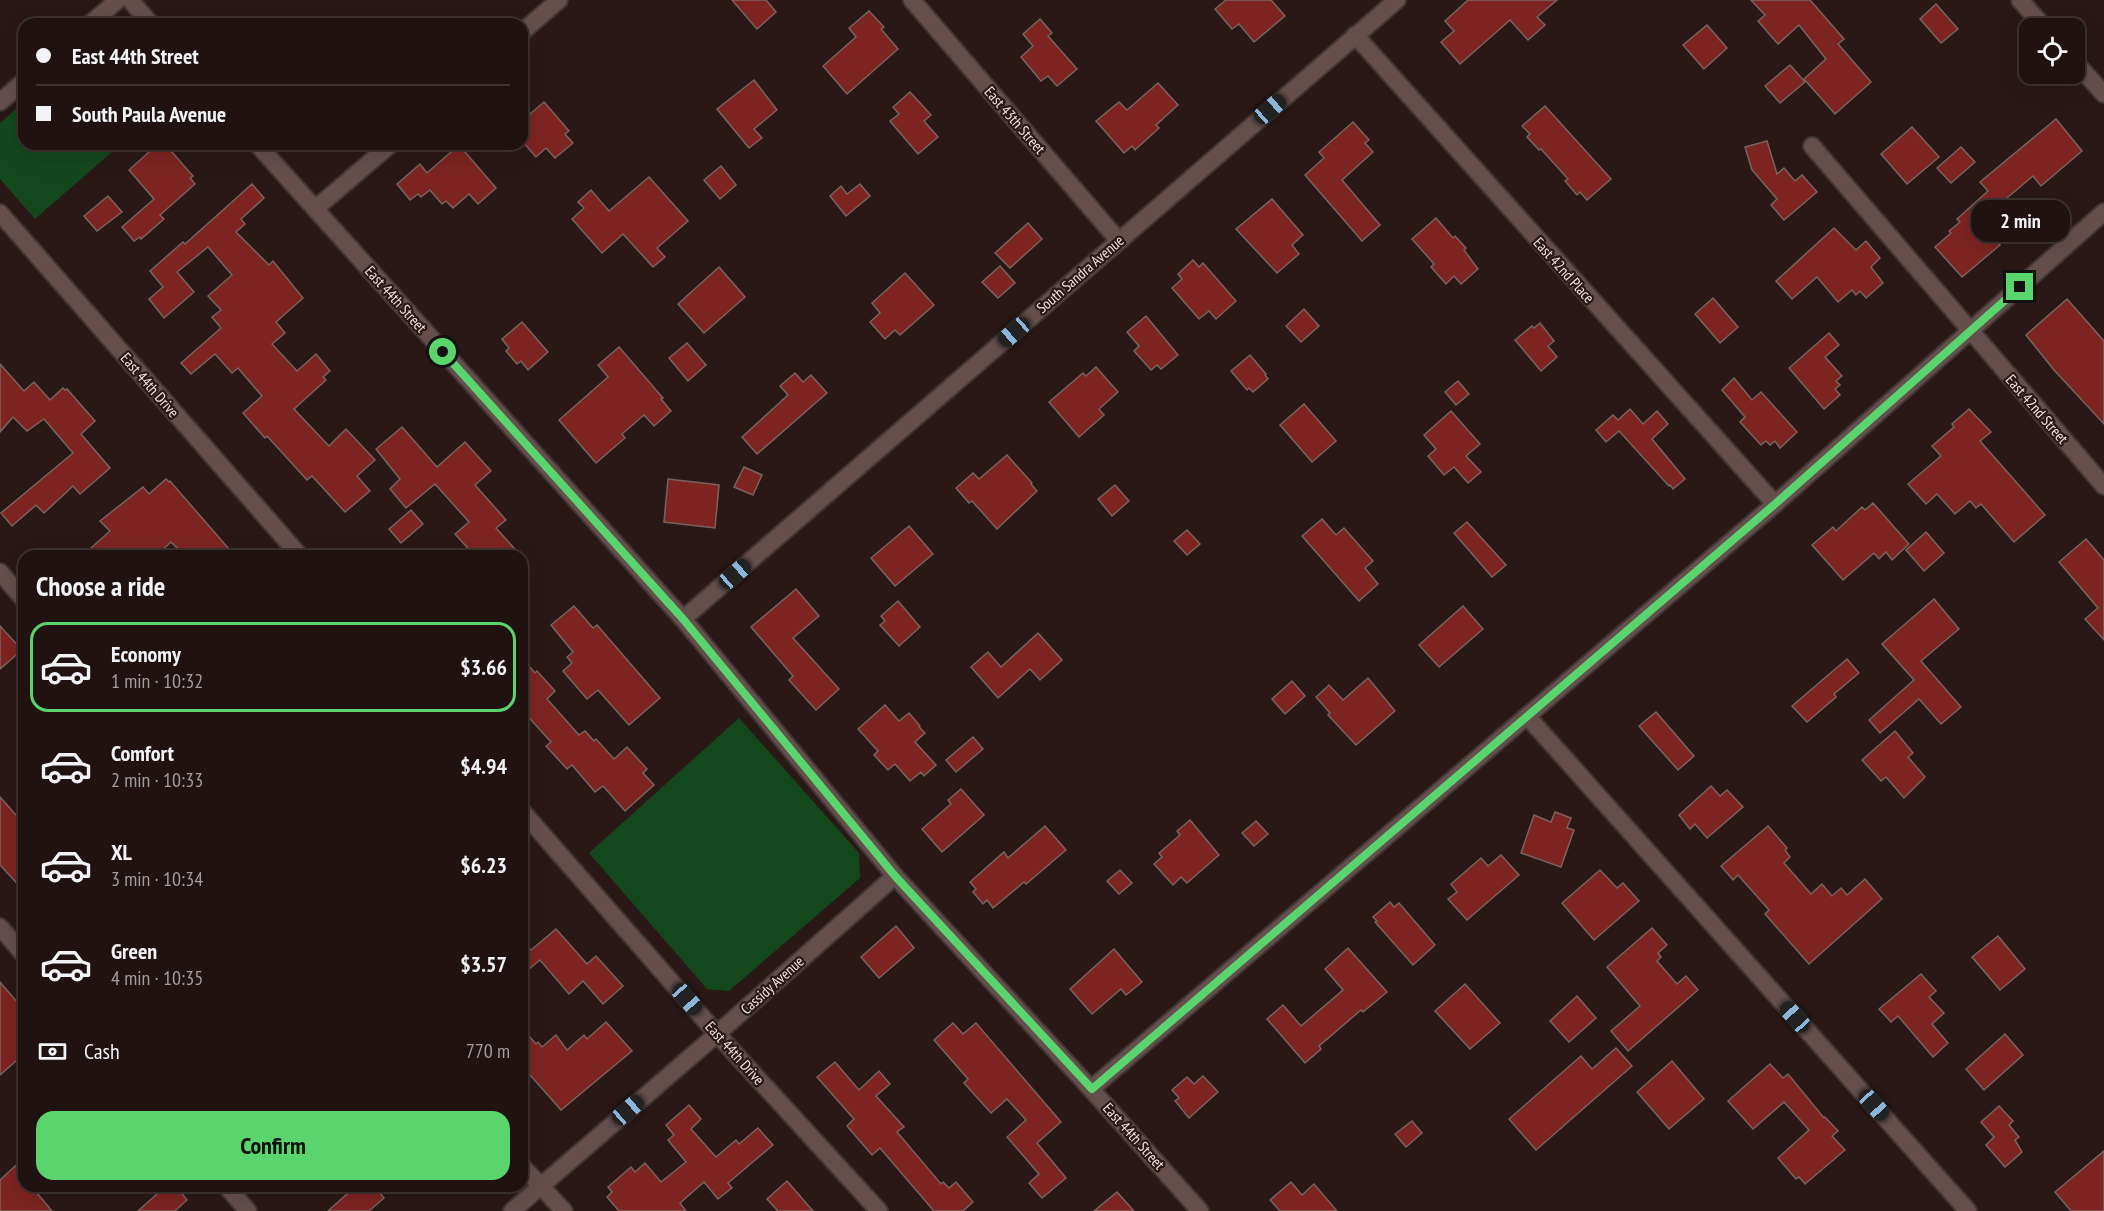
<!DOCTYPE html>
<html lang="en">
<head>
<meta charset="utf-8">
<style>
  body { margin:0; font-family:"PT Sans Narrow",sans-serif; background:#271b19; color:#f1f3f6; height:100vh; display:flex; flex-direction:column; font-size:22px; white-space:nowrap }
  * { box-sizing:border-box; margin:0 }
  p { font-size:20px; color:#a19e9f }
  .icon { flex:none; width:33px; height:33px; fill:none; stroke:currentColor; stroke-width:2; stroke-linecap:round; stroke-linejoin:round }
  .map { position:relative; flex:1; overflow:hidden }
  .drawer { position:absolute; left:18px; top:550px; width:510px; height:642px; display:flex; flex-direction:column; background:#1f1210; border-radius:18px; box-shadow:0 6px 24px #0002,0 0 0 2px #3c3230 }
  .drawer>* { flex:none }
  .guide { position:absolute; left:18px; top:18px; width:510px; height:132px; border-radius:18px; box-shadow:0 6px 24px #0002,0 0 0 2px #3c3230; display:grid; align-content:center; height:132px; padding:0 18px; background:#1f1210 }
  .buttons { position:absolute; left:2019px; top:18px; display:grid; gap:12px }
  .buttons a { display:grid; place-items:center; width:66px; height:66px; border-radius:12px; background:#1f1210; box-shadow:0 6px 24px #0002,0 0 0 2px #3c3230; font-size:30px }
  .end { position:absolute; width:27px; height:27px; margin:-14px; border:8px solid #5ad56e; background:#111; box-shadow:0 0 0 3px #111 }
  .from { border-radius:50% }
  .bubble { position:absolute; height:42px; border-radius:18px; background:#1f1210; box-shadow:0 6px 24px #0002,0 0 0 2px #3c3230; font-size:20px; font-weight:700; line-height:42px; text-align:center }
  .car { position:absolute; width:18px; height:36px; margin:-18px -9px; border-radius:8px; box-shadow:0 0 4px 2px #0007; background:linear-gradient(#222 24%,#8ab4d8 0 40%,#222 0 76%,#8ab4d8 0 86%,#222 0) }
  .guide b { display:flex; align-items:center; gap:21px; height:57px; font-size:22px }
  .guide b+b { border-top:2px solid #3c3230 }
  .guide i { width:15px; height:15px; background:#f1f3f6 }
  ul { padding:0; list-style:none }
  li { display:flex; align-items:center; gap:18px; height:90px; margin:0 12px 9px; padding:0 6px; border:3px solid transparent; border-radius:18px }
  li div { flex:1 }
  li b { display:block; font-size:22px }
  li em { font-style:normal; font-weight:700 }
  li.selected { border-color:#5ad56e }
  li>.icon { width:54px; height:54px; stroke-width:1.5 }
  h2 { padding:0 18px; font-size:27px; line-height:72px }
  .pay { display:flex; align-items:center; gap:15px; height:66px; padding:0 18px; font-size:22px }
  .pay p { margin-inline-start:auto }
  .cta { display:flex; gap:12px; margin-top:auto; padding:12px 18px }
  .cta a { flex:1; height:69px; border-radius:18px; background:#5ad56e; color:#111; font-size:24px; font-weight:700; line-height:69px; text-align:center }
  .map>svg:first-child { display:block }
  .green { fill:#13481d }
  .building { fill:#7d2421; stroke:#796360; stroke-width:1.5 }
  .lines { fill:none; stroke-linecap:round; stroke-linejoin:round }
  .minor-casing { stroke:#423634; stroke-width:20 }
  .tertiary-casing { stroke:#423634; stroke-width:20 }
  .minor { stroke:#644f4d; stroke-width:16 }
  .tertiary { stroke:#644f4d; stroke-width:16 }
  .route { stroke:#5ad56e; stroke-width:8 }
  .labels { text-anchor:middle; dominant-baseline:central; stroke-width:4.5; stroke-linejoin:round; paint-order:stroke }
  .street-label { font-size:15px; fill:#f2e5e4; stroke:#291816 }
</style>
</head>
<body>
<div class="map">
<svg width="2104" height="1211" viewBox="0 0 2104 1211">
  <rect width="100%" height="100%" fill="#291816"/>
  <g class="green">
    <path d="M24,102V144H121L35,219L0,179V123Z"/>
    <path d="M739,718L859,853L860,878L729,991L707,989L589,853Z"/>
  </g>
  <g class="building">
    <path d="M732,0H766L776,12L757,29Z"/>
    <path d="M1226,0H1271L1285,16L1254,42L1239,24L1232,29L1215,9Z"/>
    <path d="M1468,0H1557L1537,17L1545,25L1528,40L1510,20L1460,64L1441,42L1454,31L1445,21Z"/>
    <path d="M1751,0H1810L1844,39L1838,44L1871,82L1835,114L1804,79L1826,59L1799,25L1778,44L1758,21L1765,15Z"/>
    <path d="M1936,4L1958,29L1941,43L1920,19Z"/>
    <path d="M869,11L884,27L881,29L898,49L847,94L823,66L856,37L849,28Z"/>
    <path d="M1040,19L1052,33L1048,36L1077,69L1057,86L1048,76L1041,81L1021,57L1033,46L1023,34Z"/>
    <path d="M1707,25L1727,48L1704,69L1683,45Z"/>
    <path d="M1790,65L1805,82L1780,103L1765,86Z"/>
    <path d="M754,80L777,110L754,129L762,138L749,148L717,109Z"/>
    <path d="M1158,83L1178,105L1156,125L1159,128L1135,150L1132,146L1124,153L1096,121L1119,102L1127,110Z"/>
    <path d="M910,92L931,115L924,121L938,137L918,154L890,121L899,114L893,107Z"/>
    <path d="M544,102L569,131L565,134L573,143L555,158L546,148L536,157L522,141V121Z"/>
    <path d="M1545,106L1611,179L1587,200L1580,192L1577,195L1565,181L1568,179L1541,149L1539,150L1527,137L1530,134L1522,126Z"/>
    <path d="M2056,119L2082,151L2041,186L2033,176L2001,203L2016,220L1994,239L2000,245L1962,277L1935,247L1951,233L1949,231L1960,222L1957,219L1988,191L1980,182Z"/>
    <path d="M1353,122L1369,140L1365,143L1373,152L1342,180L1380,225L1362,241L1305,175L1324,158L1319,152Z"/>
    <path d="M1912,127L1939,157L1907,184L1881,154Z"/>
    <path d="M1767,141L1777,174L1784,168L1795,181L1802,175L1817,192L1784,220L1771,205L1777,199L1752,170L1745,147Z"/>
    <path d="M142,144H165L193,176L190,178L195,184L160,215L164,219L141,239L140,237L134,241L122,227L154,199L129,170L149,152Z"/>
    <path d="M459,145L496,188L478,204L469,194L453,208L446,201L442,204L430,190L421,197L418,194L410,200L397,184L420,164L427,173Z"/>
    <path d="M1961,147L1975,162L1951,183L1937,168Z"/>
    <path d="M721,166L736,185L720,199L704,180Z"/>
    <path d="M649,177L688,221L657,248L665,257L653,267L623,234L602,253L572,219L584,208L578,202L591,190L609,211Z"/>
    <path d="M252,184L264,198L241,219L245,224L236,232L269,265L273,261L303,298L276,322L285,333L272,344L297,371L316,354L330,371L323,377L326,380L294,409L329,446L346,429L375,460L357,476L370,491L345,512L312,476L307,480L267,436L265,438L243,413L262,396L238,368L232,373L215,354L191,374L181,363L221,328L212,317L221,310L208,296L232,275L208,247L177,272L194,292L164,318L149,299L163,287L150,271L183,242L185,244Z"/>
    <path d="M860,184L870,196L846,216L830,196L841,186L847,194Z"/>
    <path d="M108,196L122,212L97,231L84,216Z"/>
    <path d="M1272,199L1303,235L1292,245L1299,254L1277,273L1236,229Z"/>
    <path d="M1436,218L1453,238L1455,236L1466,248L1464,250L1478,269L1461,284L1454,276L1446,284L1431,267L1434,264L1412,239Z"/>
    <path d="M1028,223L1042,239L1010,268L995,253Z"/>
    <path d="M1834,228L1856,250L1866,241L1880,258L1871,267L1883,283L1866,298L1860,291L1856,295L1852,290L1838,302L1817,277L1792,299L1776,281Z"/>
    <path d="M1193,260L1199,267L1203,263L1236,301L1216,319L1209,311L1199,319L1172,288L1182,279L1178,274Z"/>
    <path d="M1000,266L1015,283L998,298L982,282Z"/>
    <path d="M719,267L745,297L704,333L678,304Z"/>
    <path d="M905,273L934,305L900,335L895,330L885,339L870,322L880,313L872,303Z"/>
    <path d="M1713,298L1738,327L1720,343L1695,314Z"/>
    <path d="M2067,299L2104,341V424L2054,370L2026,335Z"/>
    <path d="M1304,309L1319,326L1301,342L1286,326Z"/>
    <path d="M1146,316L1178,355L1161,369L1157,365L1151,370L1134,351L1139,346L1127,332Z"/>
    <path d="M522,322L548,352L528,370L521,361L517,364L506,351L509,348L502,339Z"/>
    <path d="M1540,323L1554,341L1548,346L1557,357L1541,371L1515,340L1532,326L1534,328Z"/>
    <path d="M1829,333L1839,345L1825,357L1842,376L1836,381L1840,385L1835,389L1840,395L1824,409L1789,368Z"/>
    <path d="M687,343L706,365L688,381L669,358Z"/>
    <path d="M619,347L663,398L661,399L671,411L654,426L644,415L622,434L625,438L596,463L559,420L608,377L598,365Z"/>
    <path d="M1250,355L1266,374L1265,375L1268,379L1253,392L1249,388L1247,390L1231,371Z"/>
    <path d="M0,364L24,391L34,382L50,400L63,388L65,390L67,389L95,421L81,434L110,468L80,494L73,486L44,513L36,505L12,526L1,513L73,453L44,419L27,431L13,417L0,432Z"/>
    <path d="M1096,367L1118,392L1099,409L1104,415L1079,437L1049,402L1083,373L1086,376Z"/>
    <path d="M795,373L803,382L811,375L827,393L757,454L742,437L788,395L780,386Z"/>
    <path d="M1734,378L1752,400L1761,392L1797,432L1780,448L1775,441L1770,445L1766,441L1761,445L1740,422L1745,417L1722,390Z"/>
    <path d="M1458,381L1469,394L1456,405L1445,392Z"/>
    <path d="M1304,404L1336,441L1312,462L1280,425Z"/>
    <path d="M1630,409L1643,424L1657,411L1668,424L1652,439L1685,479L1673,489L1670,485L1669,486L1619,431L1606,442L1596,430L1613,415L1618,420Z"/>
    <path d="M1969,409L1991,432L1980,441L2045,515L2014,542L1981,504L1976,508L1970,501L1955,514L1937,494L1926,504L1908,484L1941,456L1932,446L1954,427L1952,424Z"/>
    <path d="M1451,411L1480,444L1466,456L1481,472L1468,483L1454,467L1444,475L1428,456L1436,449L1424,435Z"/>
    <path d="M402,427L437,467L465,442L491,471L475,485L506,520L496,528L521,556H475L455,534L469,522L435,484L406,508L390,489L400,479L376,449Z"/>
    <path d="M1007,455L1032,483L1031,484L1037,491L997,529L972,501L969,503L956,488L973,473L979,479Z"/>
    <path d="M744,467L762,475L753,495L734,487Z"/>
    <path d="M166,479L169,482L170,481L235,556H185L171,542L156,556H82L110,531L100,521L143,487L149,494Z"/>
    <path d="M668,479L719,485L715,528L664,522Z"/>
    <path d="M1115,485L1129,501L1112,516L1098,499Z"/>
    <path d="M1873,503L1909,544L1892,560L1886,552L1879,559L1874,553L1843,580L1812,545L1833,527L1836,531L1862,507L1865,510Z"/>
    <path d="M411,510L423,524L401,543L389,529Z"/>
    <path d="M1322,519L1336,535L1344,528L1373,561L1365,568L1378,584L1359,601L1302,536Z"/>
    <path d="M1467,522L1506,565L1492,577L1454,533Z"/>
    <path d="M909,526L933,554L895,586L871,558Z"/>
    <path d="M1187,530L1200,544L1187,555L1174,541Z"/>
    <path d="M1926,532L1944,553L1924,571L1906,550Z"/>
    <path d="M2086,539L2104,560V640L2085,619L2098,608L2059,562Z"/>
    <path d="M796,589L819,616L793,638L839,689L816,710L789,680L793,676L751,627Z"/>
    <path d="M1934,599L1959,629L1921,661L1961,707L1941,724L1919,699L1880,733L1869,720L1914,680L1882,644Z"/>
    <path d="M898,601L920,627L899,646L880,625L885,621L881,616Z"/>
    <path d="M574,606L593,628L597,625L660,698L629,725L598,690L587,699L563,671L572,663L567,657L573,652L551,625Z"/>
    <path d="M1463,606L1483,629L1439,667L1419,645Z"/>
    <path d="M0,626L22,650L0,669Z"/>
    <path d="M1038,633L1062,660L1040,680L1030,669L998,698L971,667L988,652L1001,667Z"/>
    <path d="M522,658L535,673L537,671L555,691L547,699L579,735L585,731L594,741L596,739L614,759L627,747L647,769L643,773L654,785L625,811L603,786L595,792L572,765L567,769L546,746L551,742L522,710Z"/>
    <path d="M1847,659L1859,673L1834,694L1836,697L1807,722L1792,706Z"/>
    <path d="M1368,678L1395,711L1356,745L1328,715L1330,713L1316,697L1329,685L1343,700Z"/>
    <path d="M1292,681L1305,696L1285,714L1272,699Z"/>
    <path d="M885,705L899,721L909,713L920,726L919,727L925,733L915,742L936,765L924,776L921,772L910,781L895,764L888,770L874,755L878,751L858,729Z"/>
    <path d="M1656,712L1694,756L1678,770L1639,726Z"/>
    <path d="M1895,731L1913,753L1908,757L1925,777L1904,798L1886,777L1881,781L1862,760Z"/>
    <path d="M973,737L983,749L956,772L946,760Z"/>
    <path d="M1711,786L1720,796L1727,790L1743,807L1707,838L1695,824L1690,829L1679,815Z"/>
    <path d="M961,789L984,815L942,852L922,829L951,804L948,800Z"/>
    <path d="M0,797L24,824V891L0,865Z"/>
    <path d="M1555,812L1571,818L1567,828L1574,830L1561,867L1521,853L1534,815L1551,822Z"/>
    <path d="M1190,820L1219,855L1187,883L1181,877L1173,885L1154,864L1162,857L1159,853L1180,835L1177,831Z"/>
    <path d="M1256,821L1268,834L1254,846L1242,833Z"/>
    <path d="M1045,826L1066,850L1026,884L1024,882L993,908L987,900L983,904L973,892L976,889L970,882L1004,852L1008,858Z"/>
    <path d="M1768,826L1787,848L1785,850L1790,857L1784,863L1811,894L1822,884L1832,896L1841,888L1847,895L1865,879L1882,899L1809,964L1765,914L1769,910L1738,875L1733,880L1721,866Z"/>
    <path d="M1501,855L1519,875L1467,920L1448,899L1457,892L1451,884L1481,858L1488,866Z"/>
    <path d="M1120,870L1132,883L1119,894L1107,881Z"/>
    <path d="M1600,870L1617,888L1623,883L1639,901L1594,940L1562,903Z"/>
    <path d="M1390,902L1394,907L1399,903L1435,945L1413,965L1375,922L1377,921L1373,917Z"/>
    <path d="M896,926L914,948L879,978L861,957Z"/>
    <path d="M1652,928L1667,945L1658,953L1661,957L1657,961L1677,984L1686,976L1698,990L1628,1051L1611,1031L1640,1006L1607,967Z"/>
    <path d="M556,929L587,964L596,956L623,986L603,1004L583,981L569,994L540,960L522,975V940L531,950Z"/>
    <path d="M1998,936L2025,969L2000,990L1972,957Z"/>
    <path d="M1348,948L1387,992L1363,1012L1361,1010L1319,1046L1321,1049L1305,1063L1267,1019L1283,1005L1301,1026L1343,990L1325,969Z"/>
    <path d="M1114,949L1142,982L1126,995L1121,989L1092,1014L1070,989Z"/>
    <path d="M1921,974L1936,991L1929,997L1944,1013L1932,1024L1948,1043L1933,1057L1898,1016L1891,1022L1879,1009Z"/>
    <path d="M0,982L24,1010V1054L0,1075Z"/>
    <path d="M1465,984L1500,1023L1470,1049L1435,1011Z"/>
    <path d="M1577,996L1596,1018L1569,1042L1550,1021Z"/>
    <path d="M606,1022L632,1051L561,1110L530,1075L522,1081V1028L536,1044L538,1042L542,1047L556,1035L567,1050L584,1035L587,1039Z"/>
    <path d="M953,1023L963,1034L976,1023L1061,1122L1037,1143L1066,1178L1042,1198L1029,1183L1039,1174L1007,1137L1026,1120L1007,1099L991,1113L964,1083L968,1079L934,1040Z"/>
    <path d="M2005,1034L2023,1055L1984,1090L1966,1069Z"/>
    <path d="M1616,1048L1632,1066L1536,1150L1509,1119L1581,1056L1592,1069Z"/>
    <path d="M1672,1061L1704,1099L1669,1129L1637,1092Z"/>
    <path d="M835,1062L859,1090L879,1071L890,1084L876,1096L904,1127L897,1132L941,1184L943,1182L949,1188L956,1182L973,1202L963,1211H934L880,1148L872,1155L847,1126L854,1119L817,1077Z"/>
    <path d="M1770,1064L1783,1078L1788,1074L1824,1118L1825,1117L1838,1131L1832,1136L1845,1150L1805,1184L1799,1177L1796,1179L1778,1158L1809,1130L1784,1102L1753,1129L1728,1101Z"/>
    <path d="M1203,1076L1218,1092L1189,1118L1175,1101L1179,1098L1172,1090L1187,1077L1194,1084Z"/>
    <path d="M689,1105L701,1119L691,1129L716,1157L736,1140L739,1144L758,1128L773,1145L728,1183L732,1188L718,1199L704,1182L680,1203L686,1211H619L607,1197L612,1192L608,1187L631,1167L635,1172L645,1163L661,1182L686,1162L668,1140L674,1135L666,1125Z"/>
    <path d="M1999,1106L2013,1121L2009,1125L2019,1137L2015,1140L2022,1152L2005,1167L1986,1145L1994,1137L1981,1122Z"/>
    <path d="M1412,1121L1422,1133L1406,1147L1395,1134Z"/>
    <path d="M2104,1151V1211H2071L2055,1192Z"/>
    <path d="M24,1158V1186H31L52,1211H0V1180Z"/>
    <path d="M787,1181L813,1211H778L767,1199Z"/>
    <path d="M1291,1182L1302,1195L1314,1184L1337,1211H1280L1270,1200Z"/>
    <path d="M166,1186H176L187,1200L175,1211H138Z"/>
    <path d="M356,1186H374L384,1198L369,1211H328Z"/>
    <path d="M1117,1192L1134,1211H1094Z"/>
  </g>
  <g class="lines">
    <defs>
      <g id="minor">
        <path d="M912,0L1119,241"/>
        <path d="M2020,0L2045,28"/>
        <path d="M90,24L118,0"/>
        <path d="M522,32L559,0"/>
        <path d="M1355,35L1775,504"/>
        <path d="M2074,61L2104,94"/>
        <path d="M0,102L24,81"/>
        <path d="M1812,146L2104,486"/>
        <path d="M315,209L391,144"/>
        <path d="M0,213L300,556"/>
        <path d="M0,572L24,600"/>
        <path d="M683,619L1397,0"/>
        <path d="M1527,716L1968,1211"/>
        <path d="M522,811L717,1034L879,1211"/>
        <path d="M0,927L24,955"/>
        <path d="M1091,1089L1775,504L2104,212"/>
        <path d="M522,1166L564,1211"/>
        <path d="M226,1186L248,1211"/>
        <path d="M512,1211L717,1034L895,876"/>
      </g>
      <g id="tertiary">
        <path d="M130,0L151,24"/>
        <path d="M257,144L683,619L895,876L1091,1089L1200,1211"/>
      </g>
    </defs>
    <use href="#minor" class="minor-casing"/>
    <use href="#tertiary" class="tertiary-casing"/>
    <use href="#minor" class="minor"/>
    <use href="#tertiary" class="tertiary"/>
  </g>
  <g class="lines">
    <path class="route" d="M443,352L683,619L895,876L1092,1089L1775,504L2020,287"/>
  </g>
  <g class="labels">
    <g class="street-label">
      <text transform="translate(1015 120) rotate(49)">East 43th Street</text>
      <text transform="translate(1564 270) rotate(48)">East 42nd Place</text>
      <text transform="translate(1080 274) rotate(-41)">South Sandra Avenue</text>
      <text transform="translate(396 299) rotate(48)">East 44th Street</text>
      <text transform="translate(150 385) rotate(49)">East 44th Drive</text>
      <text transform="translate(2037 409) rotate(49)">East 42nd Street</text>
      <text transform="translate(772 985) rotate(-42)">Cassidy Avenue</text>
      <text transform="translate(735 1053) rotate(48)">East 44th Drive</text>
      <text transform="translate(1134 1136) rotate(48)">East 44th Street</text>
    </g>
  </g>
</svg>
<div class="buttons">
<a><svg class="icon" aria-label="locate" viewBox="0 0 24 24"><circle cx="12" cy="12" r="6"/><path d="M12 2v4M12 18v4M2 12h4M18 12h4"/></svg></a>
</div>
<i class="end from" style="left:443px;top:352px"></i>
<i class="end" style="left:2020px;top:287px"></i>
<div class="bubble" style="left:1971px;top:200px;width:99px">2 min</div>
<i class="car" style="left:1270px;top:109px;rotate:49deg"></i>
<i class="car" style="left:1014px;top:332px;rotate:229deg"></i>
<i class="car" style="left:735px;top:574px;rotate:49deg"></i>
<i class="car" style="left:687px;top:999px;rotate:139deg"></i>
<i class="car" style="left:1795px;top:1017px;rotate:318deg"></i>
<i class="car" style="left:1874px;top:1105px;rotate:138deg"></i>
<i class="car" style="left:628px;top:1110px;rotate:49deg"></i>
<div class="guide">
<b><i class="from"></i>East 44th Street</b>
<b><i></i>South Paula Avenue</b>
</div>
<section class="drawer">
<h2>Choose a ride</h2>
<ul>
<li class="selected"><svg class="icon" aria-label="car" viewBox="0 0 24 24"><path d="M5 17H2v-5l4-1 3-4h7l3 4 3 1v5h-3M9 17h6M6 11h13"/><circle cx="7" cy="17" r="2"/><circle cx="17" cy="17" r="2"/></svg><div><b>Economy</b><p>1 min · 10:32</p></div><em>$3.66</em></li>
<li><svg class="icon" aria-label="car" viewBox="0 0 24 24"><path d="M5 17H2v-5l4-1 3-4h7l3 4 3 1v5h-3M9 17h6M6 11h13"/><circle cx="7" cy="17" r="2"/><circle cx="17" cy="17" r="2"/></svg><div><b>Comfort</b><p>2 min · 10:33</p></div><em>$4.94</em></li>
<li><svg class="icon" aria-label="car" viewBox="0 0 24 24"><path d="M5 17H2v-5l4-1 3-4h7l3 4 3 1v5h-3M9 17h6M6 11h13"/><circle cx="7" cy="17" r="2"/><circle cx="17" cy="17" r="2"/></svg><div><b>XL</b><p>3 min · 10:34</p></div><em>$6.23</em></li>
<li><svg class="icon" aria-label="car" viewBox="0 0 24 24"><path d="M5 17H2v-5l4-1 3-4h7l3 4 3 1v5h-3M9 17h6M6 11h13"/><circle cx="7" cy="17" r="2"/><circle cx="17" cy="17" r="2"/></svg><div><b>Green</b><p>4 min · 10:35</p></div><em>$3.57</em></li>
</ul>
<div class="pay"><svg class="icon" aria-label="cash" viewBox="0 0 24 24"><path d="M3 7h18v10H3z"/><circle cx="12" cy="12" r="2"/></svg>Cash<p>770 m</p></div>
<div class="cta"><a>Confirm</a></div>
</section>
</div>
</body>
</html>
